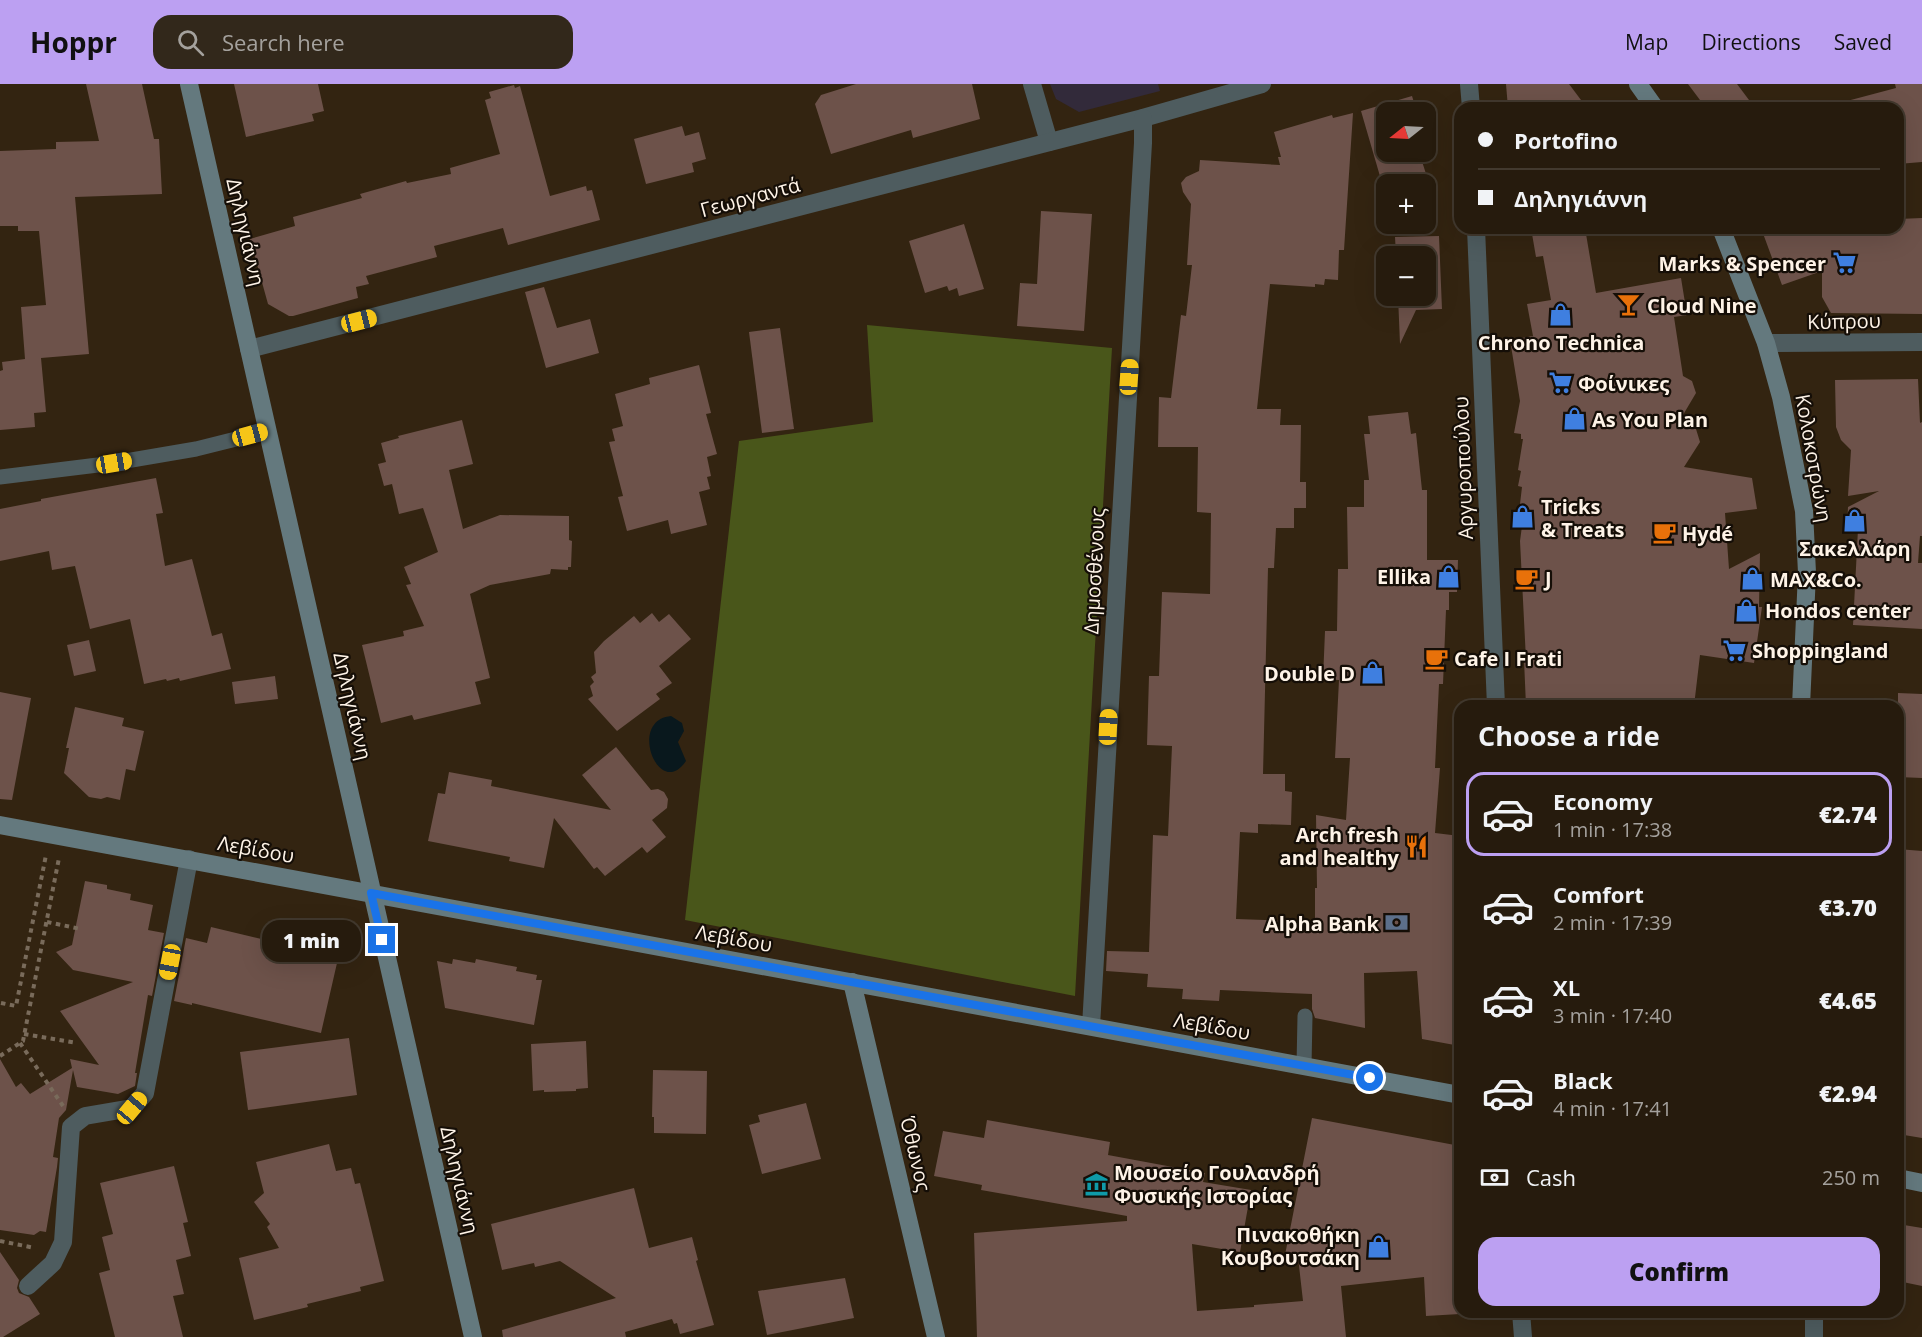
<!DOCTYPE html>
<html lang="en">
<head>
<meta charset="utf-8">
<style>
  body { margin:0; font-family:"Open Sans",sans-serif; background:#32281b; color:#f1f3f6; height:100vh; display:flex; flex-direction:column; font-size:22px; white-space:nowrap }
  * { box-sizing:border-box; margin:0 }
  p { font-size:20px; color:#a4a19d }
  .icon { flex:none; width:33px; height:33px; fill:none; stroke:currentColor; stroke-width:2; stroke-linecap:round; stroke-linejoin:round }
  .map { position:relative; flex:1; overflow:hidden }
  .drawer { position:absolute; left:1454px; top:616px; width:450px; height:618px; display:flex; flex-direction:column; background:#261b0d; border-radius:18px; box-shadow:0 6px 24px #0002,0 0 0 2px #42392e }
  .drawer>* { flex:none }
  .banner { position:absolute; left:1454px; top:18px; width:450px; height:132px; border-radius:18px; box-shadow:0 6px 24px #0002,0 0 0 2px #42392e; display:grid; align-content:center; height:132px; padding:0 24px; background:#261b0d }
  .needle { width:39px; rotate:252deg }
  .buttons { position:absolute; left:1376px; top:18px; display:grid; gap:12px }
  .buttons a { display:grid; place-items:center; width:60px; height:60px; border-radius:12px; background:#261b0d; box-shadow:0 6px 24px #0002,0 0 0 2px #42392e; font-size:30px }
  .end { position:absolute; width:27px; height:27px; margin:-14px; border:8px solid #1a73e8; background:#fff; box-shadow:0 0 0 3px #fff }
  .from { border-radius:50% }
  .bubble { position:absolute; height:42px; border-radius:18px; background:#261b0d; box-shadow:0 6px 24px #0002,0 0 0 2px #42392e; font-size:20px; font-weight:800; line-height:42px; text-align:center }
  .car { position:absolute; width:18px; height:36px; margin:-18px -9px; border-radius:8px; box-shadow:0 0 4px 2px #0007; background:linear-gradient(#f5c518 24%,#345 0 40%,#f5c518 0 76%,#345 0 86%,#f5c518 0) }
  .banner b { display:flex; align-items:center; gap:21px; height:57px; font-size:22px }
  .banner b+b { border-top:2px solid #42392e }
  .banner i { width:15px; height:15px; background:#f1f3f6 }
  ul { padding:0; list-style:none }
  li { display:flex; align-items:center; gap:18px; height:84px; margin:0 12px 9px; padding:0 12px; border:3px solid transparent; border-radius:18px }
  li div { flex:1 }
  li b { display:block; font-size:22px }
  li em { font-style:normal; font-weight:800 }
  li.on { border-color:#bca0f2 }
  li>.icon { width:54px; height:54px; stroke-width:1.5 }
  h2 { padding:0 24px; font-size:27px; line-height:72px }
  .pay { display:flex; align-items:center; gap:15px; height:66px; padding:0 24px; font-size:22px }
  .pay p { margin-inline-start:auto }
  .cta { display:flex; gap:12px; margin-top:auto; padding:12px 24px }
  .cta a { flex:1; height:69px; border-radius:18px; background:#bca0f2; color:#111; font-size:24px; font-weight:800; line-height:69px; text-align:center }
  header { display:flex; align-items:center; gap:36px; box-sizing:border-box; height:84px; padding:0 30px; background:#bca0f2; color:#111 }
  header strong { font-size:28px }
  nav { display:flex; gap:33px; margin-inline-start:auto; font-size:21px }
  .search { width:420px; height:54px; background:#32281b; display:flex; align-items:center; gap:15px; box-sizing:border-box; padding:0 21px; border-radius:18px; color:#a4a19d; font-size:22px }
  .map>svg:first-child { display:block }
  .education { fill:#322a3a }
  .green { fill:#49561a }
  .water { fill:#09181d }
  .building { fill:#6d524a }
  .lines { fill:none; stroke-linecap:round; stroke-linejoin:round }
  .path { stroke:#796b5b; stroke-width:4; stroke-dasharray:4.5 4.5; stroke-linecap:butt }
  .lane { stroke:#4e5c5f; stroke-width:15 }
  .street { stroke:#4e5c5f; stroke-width:18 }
  .secondary { stroke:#64797e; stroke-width:18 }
  .route { stroke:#1a73e8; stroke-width:8 }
  .labels { text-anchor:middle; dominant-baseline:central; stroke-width:4.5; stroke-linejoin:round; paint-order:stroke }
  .street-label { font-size:20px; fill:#fef3e7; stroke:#150e07 }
  .poi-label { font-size:20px; font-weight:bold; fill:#fef3e7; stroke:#150e07; text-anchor:start }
</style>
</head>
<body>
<header>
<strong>Hoppr</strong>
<div class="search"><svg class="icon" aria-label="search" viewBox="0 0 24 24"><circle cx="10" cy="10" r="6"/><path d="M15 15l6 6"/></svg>Search here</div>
<nav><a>Map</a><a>Directions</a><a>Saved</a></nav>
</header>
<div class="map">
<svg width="1922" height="1253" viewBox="0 0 1922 1253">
  <rect width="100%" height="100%" fill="#332411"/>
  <path class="education" d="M1050,0H1158L1160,7L1079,28L1056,15Z"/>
  <path class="green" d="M867,241L1112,264L1075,912L685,836L739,357L873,338Z"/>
  <path class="water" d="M671,632L682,639L684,647L678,658L686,677C659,717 627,636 671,632Z"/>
  <g class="building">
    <path d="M86,0H142L154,55H159L162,110L75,113L89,270L41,274L46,328L34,329L35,343L0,346V287L3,286L2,278L25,275L21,223L46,221L39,147H18V142H0V67L56,65V58L99,57Z"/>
    <path d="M234,0H318L324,27L312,30L314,37L246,53Z"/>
    <path d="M856,0H972L980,35L913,54L911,46L831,70L815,20L821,11Z"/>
    <path d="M1506,0H1569L1587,24H1508Z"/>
    <path d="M1688,0H1737L1755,24H1706Z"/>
    <path d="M1895,0H1922V78L1898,80V24H1848L1847,17L1896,4Z"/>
    <path d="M514,1L515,4L520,2L550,112L586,102L587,107L592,106L600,136L508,161L503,144L434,162L437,173L366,192L369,200L356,203L358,214L293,232H289L268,220L250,155L295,142L293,133L362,114L360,110L406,97L407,99L451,90L450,84L500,70L485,16L491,14L489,8Z"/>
    <path d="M1412,12L1417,28H1386V68H1425V58L1428,69L1420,71L1427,93L1401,100H1386V105L1384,106L1361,27Z"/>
    <path d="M1353,29L1344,166H1339L1338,196L1325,195L1324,201L1315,200V203L1270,200L1257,325H1281L1280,341H1301L1300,398H1306V424H1294V444H1276L1274,484H1268L1263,690H1285V707L1292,708L1291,741L1258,740V749L1240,748L1236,835L1315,838V804H1317L1316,731L1346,736L1350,674H1335L1339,596L1323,595L1325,547H1337L1338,485H1348L1347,423H1364V396H1369L1364,350H1370L1368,332L1408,328L1411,350L1416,349L1422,406H1427V476H1458L1457,508H1449V526H1446L1443,600H1439L1435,684H1440L1435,749L1460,752V962L1422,955L1417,887L1364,889L1365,944L1315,934L1312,925V910L1220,906L1219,917L1182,915L1183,905L1147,903L1148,890L1106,887L1107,867L1149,868L1153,751L1168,752L1172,662L1147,661L1149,592H1159L1162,508L1210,510L1211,429L1197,428L1198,363H1158L1159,313L1171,314L1181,231L1186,232L1192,181H1187L1191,120L1183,108L1181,99L1186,93L1199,87L1200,76L1280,81L1278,73H1281L1274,48L1332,31L1333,34Z"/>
    <path d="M682,42L685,52L699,48L706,75L692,79L694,88L646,100L634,55Z"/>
    <path d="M1041,127L1092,130L1084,247L1017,242L1020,199L1037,200Z"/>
    <path d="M1922,134V230L1831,229L1822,213V187L1782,201L1761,144H1898V135Z"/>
    <path d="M964,140L984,205L959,212L957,204L949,207L947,202L925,209L909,157Z"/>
    <path d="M1531,144H1585L1596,209L1681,194L1687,231L1674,233L1683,292L1692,297L1696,309L1680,336L1696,345L1700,358L1684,383L1752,394L1757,425L1725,429L1729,485L1760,469L1759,523H1762L1754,579L1700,571L1694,622H1526L1524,576H1526L1520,457L1522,442H1519L1523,421L1520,420L1522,403L1518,402L1521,387L1518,386L1523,355H1521V350L1514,349L1520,317L1511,262L1517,261L1516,255L1533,252L1527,220L1551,216L1543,172L1536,173Z"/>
    <path d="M1439,152L1442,225L1416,226L1400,260L1398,212H1425V172H1396L1395,153Z"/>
    <path d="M544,203L557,244L590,235L599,269L546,284L525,208Z"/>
    <path d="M780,244L794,345L762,349L749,248Z"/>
    <path d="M699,281L711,329L706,330L717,370L707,373L711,392L707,393L710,405L699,408L707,441L671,450L668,436L627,447L618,413L623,412L609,358L615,357L612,345L623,342L615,310L650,300L649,294Z"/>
    <path d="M1918,295L1920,339L1922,338V452H1920L1918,479H1922V545L1853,541L1858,445L1847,444L1848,423L1879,407L1848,412L1851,366L1841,356L1836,343L1835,296Z"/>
    <path d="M462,336L473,380L449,386L463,445L500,431L569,432V456L572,457L571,483H568V486L551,485L550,490L490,501L470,510L490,594L475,598L481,620L414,636L412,631L381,639L362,561L404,552L403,547L424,542L406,501L411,500L404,483L438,468L423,424L399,430L392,400L384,402L378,380L386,378L381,359L399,354L398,352Z"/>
    <path d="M156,394L163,429L156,430L165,482L192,475L212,552L222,549L231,585L180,597L179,594L167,597L166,595L144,600L130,535L90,545L75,482L52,486L49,467L0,477V425L41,417V415Z"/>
    <path d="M652,529L659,538L669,530L691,555L659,582L672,599L656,610L660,615L617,647L588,615L593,612L590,602L594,598L591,593L596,589L594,568L604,557L634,532L640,539Z"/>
    <path d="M89,556L96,587L74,592L67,561Z"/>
    <path d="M275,592L278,615L235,620L232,598Z"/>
    <path d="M0,608L31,614L12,716L0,715Z"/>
    <path d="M1898,609L1922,610V694L1898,693Z"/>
    <path d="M75,623L124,634L122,642L144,647L135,687L126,685L120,716L107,713L101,715L89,713L64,689L69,664H66Z"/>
    <path d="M616,663L651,706L658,705L664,708L668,715L667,724L652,736L666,753L647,769L642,763L605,792L597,783L594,785L554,734L544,784L509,777L510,773L428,757L438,709L445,710L449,688L492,696L491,702L611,726L582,691Z"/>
    <path d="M1898,765L1922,767V1054L1898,1050Z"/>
    <path d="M85,797L107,801V805L131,810L130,816L153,821L148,846L164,849L152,912L148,911L135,989H137L135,1002L118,1010L77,1003L73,986L66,1026L59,1034L53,1073L58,1074L57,1083L46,1148L40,1147L34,1151L0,1146V975L16,1003L21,999L30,1010L72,984L70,975L99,981L60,927L133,898L73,886L56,868L72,861Z"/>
    <path d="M211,843L270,857L271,851L310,860L308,872L337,879L321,949L192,919V921L174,917L186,854L207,859Z"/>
    <path d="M453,875L475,879L476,875L517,883L516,887L537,891L536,896H542L534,941L445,924L437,877L452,880Z"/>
    <path d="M349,954L357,1011L248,1026L240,968Z"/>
    <path d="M586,957L588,1004L576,1005V1007L544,1008V1006L533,1007L531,960Z"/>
    <path d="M653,986L707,987L706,1050L654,1049V1033H652Z"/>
    <path d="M806,1019L821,1075L762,1090L749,1041L760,1038L758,1031Z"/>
    <path d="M1312,1034L1460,1062V1230L1426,1232L1424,1193L1341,1202L1346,1253H977L974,1149L1127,1137V1132L981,1106L982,1101L934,1092L943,1047L984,1054L987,1036L1110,1058L1108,1071L1205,1089L1203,1098L1251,1106L1240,1168L1192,1160L1197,1227L1254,1223V1221L1303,1217L1298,1173L1285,1171Z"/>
    <path d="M329,1060L336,1087L351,1084L355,1100L360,1099L384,1197L360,1203L361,1207L307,1220L308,1223L254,1236L239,1174L279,1164L267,1143L270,1140L254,1118L264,1109L256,1078Z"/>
    <path d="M174,1082L188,1138L183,1139L191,1172L176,1176L184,1210L173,1212L183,1253H115L99,1189L110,1186L102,1153L113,1150L100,1099Z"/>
    <path d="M634,1104L649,1164L692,1153L698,1176L696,1177L714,1241L680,1250L677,1239L674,1240L672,1235L625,1248L626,1253H503L502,1246L616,1214L560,1177L535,1183L534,1179L502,1186L491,1140Z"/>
    <path d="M1898,1140L1922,1144V1202L1898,1197Z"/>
    <path d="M0,1168L19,1196L17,1204L19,1209L29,1213L40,1230L3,1253H0Z"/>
    <path d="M845,1194L854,1234L767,1251L758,1207Z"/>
  </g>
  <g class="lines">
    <g class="path">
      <path d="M47,838L81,845"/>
      <path d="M1,919L16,922L46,771"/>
      <path d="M24,950L77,959"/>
      <path d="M20,959L63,1022"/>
      <path d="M0,972L23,957L59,774"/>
      <path d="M0,1157L35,1164"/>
    </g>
    <g class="lane">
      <path d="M0,393L114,379L196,365L268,347"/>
      <path d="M1304,982L1305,932"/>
    </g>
    <g class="street">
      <path d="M1032,0L1049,58"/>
      <path d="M1469,0L1471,24"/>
      <path d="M1476,144L1496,622"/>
      <path d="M1766,259L1922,258"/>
      <path d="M249,265L1143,34L1262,0"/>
      <path d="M1091,942L1143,59V34"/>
      <path d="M28,1202L53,1179L63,1158L71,1043L85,1032L132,1024L145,1009L189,775"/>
      <path d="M1521,1228L1523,1253"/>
      <path d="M1814,1253V1228"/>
    </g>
    <g class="secondary">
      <path d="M189,0L473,1253"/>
      <path d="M1638,0L1655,24"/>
      <path d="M1721,144L1766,259L1781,313L1804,427L1807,489L1801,622"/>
      <path d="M0,741L1460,1011"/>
      <path d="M852,898L936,1253"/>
      <path d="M1898,1094L1922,1099"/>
    </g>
  </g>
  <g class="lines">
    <path class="route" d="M382,856L371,809L1370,994"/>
  </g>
  <defs>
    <symbol id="supermarket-bare" viewBox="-9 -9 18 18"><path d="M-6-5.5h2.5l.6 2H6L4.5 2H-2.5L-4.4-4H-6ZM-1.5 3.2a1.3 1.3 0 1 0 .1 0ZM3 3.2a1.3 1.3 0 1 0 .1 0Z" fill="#3f7fe0" stroke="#150e07" stroke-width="2.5" paint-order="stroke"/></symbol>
    <symbol id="bar-bare" viewBox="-9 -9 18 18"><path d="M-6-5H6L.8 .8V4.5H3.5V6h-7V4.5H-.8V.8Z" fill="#e8710a" stroke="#150e07" stroke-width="2.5" paint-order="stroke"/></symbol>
    <symbol id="shop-bare" viewBox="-9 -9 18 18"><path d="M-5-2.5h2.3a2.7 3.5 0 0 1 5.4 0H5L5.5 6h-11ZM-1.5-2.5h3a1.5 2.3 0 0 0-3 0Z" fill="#3f7fe0" stroke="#150e07" stroke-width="2.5" paint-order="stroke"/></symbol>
    <symbol id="cafe-bare" viewBox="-9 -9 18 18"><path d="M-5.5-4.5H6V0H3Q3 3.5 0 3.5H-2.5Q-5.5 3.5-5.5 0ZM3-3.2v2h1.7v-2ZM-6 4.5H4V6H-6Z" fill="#e8710a" stroke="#150e07" stroke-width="2.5" paint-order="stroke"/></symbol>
    <symbol id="restaurant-bare" viewBox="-9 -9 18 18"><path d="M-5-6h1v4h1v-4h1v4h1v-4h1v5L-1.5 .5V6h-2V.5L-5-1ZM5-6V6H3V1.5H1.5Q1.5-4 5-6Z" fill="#e8710a" stroke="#150e07" stroke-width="2.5" paint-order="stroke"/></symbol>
    <symbol id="bank-bare" viewBox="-9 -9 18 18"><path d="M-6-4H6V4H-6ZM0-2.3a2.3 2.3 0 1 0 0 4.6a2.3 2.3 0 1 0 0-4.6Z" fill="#5c6f8a" stroke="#150e07" stroke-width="2.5" paint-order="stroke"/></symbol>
    <symbol id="museum-bare" viewBox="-9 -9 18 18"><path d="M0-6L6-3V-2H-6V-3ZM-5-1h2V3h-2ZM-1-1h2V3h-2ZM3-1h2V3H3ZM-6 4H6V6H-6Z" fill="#0f9aa8" stroke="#150e07" stroke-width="2.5" paint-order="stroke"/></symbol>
  </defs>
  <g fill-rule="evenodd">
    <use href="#supermarket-bare" x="1828" y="162" width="33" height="33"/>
    <use href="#bar-bare" x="1612" y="204" width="33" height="33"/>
    <use href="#shop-bare" x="1544" y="214" width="33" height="33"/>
    <use href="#supermarket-bare" x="1544" y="282" width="33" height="33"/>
    <use href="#shop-bare" x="1558" y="318" width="33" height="33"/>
    <use href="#shop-bare" x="1506" y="416" width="33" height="33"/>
    <use href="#shop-bare" x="1838" y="420" width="33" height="33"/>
    <use href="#cafe-bare" x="1648" y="432" width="33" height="33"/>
    <use href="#shop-bare" x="1432" y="476" width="33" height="33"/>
    <use href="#cafe-bare" x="1510" y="478" width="33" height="33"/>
    <use href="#shop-bare" x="1736" y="478" width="33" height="33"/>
    <use href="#shop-bare" x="1730" y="510" width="33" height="33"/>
    <use href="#supermarket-bare" x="1718" y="550" width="33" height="33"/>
    <use href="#cafe-bare" x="1420" y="558" width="33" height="33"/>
    <use href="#shop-bare" x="1356" y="572" width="33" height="33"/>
    <use href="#restaurant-bare" x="1400" y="746" width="33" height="33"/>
    <use href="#bank-bare" x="1380" y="822" width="33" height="33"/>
    <use href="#museum-bare" x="1080" y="1084" width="33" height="33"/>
    <use href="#shop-bare" x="1362" y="1146" width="33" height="33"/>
  </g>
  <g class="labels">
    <g class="street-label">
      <text transform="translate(750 113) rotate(-15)">Γεωργαντά</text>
      <text transform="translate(246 148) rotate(77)">Δηληγιάννη</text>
      <text transform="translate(1844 237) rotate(-1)">Κύπρου</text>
      <text transform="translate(1814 374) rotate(80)">Κολοκοτρώνη</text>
      <text transform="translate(1463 384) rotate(-92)">Αργυροπούλου</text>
      <text transform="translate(1094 487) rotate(-87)">Δημοσθένους</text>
      <text transform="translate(353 622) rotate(77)">Δηληγιάννη</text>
      <text transform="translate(256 765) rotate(10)">Λεβίδου</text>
      <text transform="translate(734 854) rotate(10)">Λεβίδου</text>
      <text transform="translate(1212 942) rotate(10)">Λεβίδου</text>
      <text transform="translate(916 1070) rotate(77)">Όθωνος</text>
      <text transform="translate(460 1096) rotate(77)">Δηληγιάννη</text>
    </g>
    <g class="poi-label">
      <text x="1826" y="179" text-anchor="end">Marks &amp; Spencer</text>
      <text x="1647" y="221">Cloud Nine</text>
      <text x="1561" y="258" text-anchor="middle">Chrono Technica</text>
      <text x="1578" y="299">Φοίνικες</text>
      <text x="1592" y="335">As You Plan</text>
      <text x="1541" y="422">Tricks<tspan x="1541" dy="23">&amp; Treats</tspan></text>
      <text x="1682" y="449">Hydé</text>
      <text x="1855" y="464" text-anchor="middle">Σακελλάρη</text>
      <text x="1431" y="492" text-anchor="end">Ellika</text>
      <text x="1545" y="494">J</text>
      <text x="1770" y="495">MAX&amp;Co.</text>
      <text x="1765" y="526">Hondos center</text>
      <text x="1752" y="566">Shoppingland</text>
      <text x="1454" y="574">Cafe I Frati</text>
      <text x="1355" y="589" text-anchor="end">Double D</text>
      <text x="1399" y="750" text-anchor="end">Arch fresh<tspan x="1399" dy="23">and healthy</tspan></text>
      <text x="1379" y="839" text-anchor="end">Alpha Bank</text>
      <text x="1114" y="1088">Μουσείο Γουλανδρή<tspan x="1114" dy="23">Φυσικής Ιστορίας</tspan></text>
      <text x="1360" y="1150" text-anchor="end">Πινακοθήκη<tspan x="1360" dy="23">Κουβουτσάκη</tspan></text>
    </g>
  </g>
</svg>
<div class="buttons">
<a><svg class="needle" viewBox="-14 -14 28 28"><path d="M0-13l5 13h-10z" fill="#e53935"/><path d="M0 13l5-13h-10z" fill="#a4a19d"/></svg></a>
<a>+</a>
<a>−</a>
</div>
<i class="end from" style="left:1370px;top:994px"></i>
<i class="end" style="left:382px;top:856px"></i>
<div class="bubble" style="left:262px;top:836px;width:99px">1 min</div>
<i class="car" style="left:359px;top:237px;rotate:76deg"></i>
<i class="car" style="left:1129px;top:293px;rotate:4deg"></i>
<i class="car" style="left:250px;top:351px;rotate:75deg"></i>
<i class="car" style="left:114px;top:379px;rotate:80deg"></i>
<i class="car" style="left:1108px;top:643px;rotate:3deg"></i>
<i class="car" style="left:170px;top:878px;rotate:191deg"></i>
<i class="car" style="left:132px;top:1024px;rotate:40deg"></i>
<div class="banner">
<b><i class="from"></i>Portofino</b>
<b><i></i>Δηληγιάννη</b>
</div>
<section class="drawer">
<h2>Choose a ride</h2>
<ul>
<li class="on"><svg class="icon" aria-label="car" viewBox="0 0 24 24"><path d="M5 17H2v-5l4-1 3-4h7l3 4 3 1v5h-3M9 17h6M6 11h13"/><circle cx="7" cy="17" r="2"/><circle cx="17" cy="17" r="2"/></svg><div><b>Economy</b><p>1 min · 17:38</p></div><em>€2.74</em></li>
<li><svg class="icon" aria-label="car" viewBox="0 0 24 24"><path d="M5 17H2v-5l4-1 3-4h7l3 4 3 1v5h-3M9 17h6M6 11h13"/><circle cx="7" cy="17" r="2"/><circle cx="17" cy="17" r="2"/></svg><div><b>Comfort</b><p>2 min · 17:39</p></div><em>€3.70</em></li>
<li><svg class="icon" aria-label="car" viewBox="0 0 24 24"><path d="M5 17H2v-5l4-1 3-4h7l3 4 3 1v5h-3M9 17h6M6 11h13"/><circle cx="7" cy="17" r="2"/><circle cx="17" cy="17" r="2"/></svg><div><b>XL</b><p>3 min · 17:40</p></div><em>€4.65</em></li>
<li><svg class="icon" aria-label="car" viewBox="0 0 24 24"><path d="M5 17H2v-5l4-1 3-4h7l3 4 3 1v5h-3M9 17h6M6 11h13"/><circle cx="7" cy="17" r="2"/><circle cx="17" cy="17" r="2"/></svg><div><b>Black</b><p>4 min · 17:41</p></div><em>€2.94</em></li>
</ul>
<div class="pay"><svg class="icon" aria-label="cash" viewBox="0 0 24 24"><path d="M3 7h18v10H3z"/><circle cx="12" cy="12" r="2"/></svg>Cash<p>250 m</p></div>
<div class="cta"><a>Confirm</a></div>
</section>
</div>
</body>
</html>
